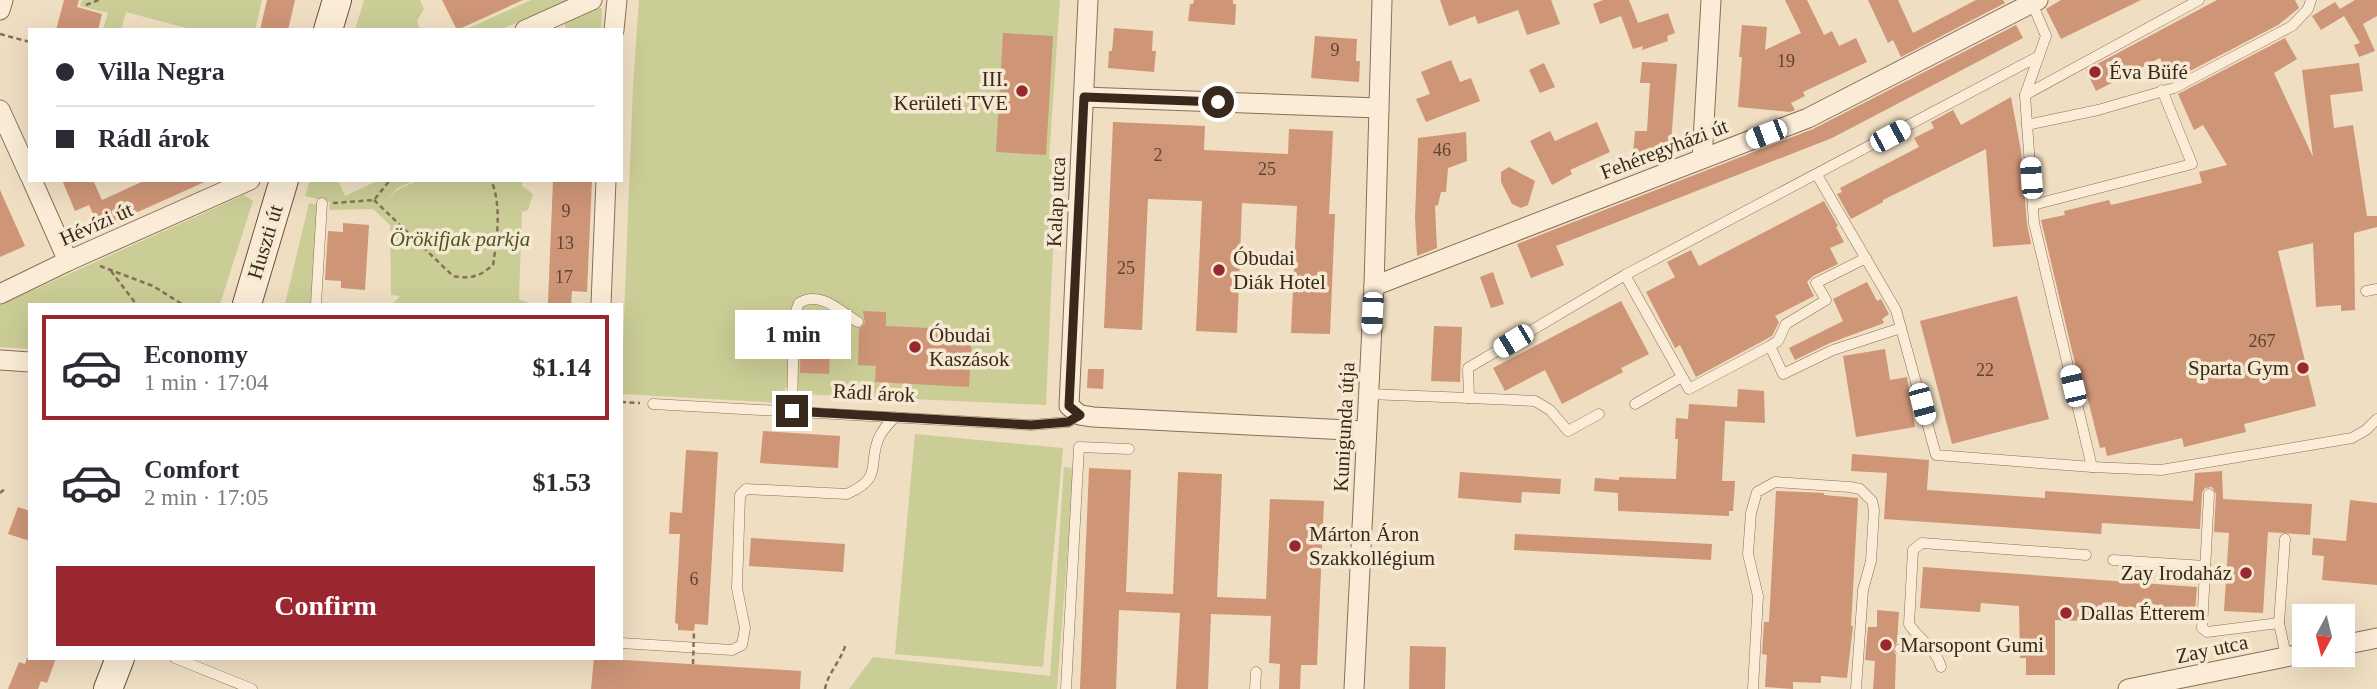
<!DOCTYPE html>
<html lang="en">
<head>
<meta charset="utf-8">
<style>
  body { margin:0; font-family:Georgia,serif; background:#f2f2f3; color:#2b2b33; height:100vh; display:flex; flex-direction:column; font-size:26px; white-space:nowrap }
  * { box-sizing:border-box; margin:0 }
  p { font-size:23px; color:#7c7c81 }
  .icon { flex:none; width:38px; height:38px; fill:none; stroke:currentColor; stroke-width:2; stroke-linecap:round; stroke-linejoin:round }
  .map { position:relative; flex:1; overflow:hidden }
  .panel { position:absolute; left:28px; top:303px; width:595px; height:357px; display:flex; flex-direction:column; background:#fff; border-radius:0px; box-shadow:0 7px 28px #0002 }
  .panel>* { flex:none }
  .hud { position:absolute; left:28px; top:28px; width:595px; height:154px; border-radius:0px; box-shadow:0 7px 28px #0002; display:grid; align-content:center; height:154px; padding:0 28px; background:#fff }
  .needle { width:46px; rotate:187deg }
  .controls { position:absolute; left:2292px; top:604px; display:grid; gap:14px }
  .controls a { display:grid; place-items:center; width:63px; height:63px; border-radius:0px; background:#fff; box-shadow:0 7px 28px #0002; font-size:35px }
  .end { position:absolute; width:32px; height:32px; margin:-16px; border:9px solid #39291d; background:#fff; box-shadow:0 0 0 4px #fff }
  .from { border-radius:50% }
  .bubble { position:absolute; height:49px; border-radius:0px; background:#fff; box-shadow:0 7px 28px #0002; font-size:23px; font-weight:700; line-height:49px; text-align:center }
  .car { position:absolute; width:21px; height:42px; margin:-21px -10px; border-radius:9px; box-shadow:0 0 5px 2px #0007; background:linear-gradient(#fff 24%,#345 0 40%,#fff 0 76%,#345 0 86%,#fff 0) }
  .hud b { display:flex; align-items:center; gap:24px; height:66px; font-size:26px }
  .hud b+b { border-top:2px solid #e1e1e2 }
  .hud i { width:18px; height:18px; background:#2b2b33 }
  ul { padding:12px 0 0; list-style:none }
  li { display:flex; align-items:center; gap:21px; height:105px; margin:0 14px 10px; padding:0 14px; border:4px solid transparent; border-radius:0px }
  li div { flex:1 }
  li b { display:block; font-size:26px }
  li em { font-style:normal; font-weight:700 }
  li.on { border-color:#9a2730 }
  li>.icon { width:63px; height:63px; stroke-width:1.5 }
  .primary-button { display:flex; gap:14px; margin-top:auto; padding:14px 28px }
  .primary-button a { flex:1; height:80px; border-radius:0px; background:#9a2730; color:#fff; font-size:28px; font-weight:700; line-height:80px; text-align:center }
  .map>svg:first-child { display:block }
  .green { fill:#cbcd96 }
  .building { fill:#ce9577 }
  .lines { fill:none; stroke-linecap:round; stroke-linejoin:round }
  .lane-casing { stroke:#896f59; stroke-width:11 }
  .street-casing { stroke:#896f59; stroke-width:21 }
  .secondary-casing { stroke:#6b503c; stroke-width:30 }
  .path { stroke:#896f59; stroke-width:2.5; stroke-dasharray:5 3.5; stroke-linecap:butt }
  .lane { stroke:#faecd6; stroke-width:10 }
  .street { stroke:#faecd6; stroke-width:19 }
  .secondary { stroke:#faecd6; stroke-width:28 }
  .path-bridge { stroke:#896f59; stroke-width:2.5; stroke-dasharray:5 3.5; stroke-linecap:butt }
  .route { stroke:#39291d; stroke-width:9 }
  .poi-dot { fill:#9a2730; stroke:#f6e9d2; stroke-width:2.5 }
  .labels { text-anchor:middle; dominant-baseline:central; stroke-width:7; stroke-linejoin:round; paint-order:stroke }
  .number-label { font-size:18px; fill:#5e4434 }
  .poi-label { font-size:21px; fill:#39291d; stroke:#f6e9d2; text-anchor:start }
  .street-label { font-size:21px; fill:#39291d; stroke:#f6e9d2 }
  .park-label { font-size:21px; font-style:italic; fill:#4d5623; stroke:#f6e9d2 }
</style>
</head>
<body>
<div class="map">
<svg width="2377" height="689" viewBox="0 0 2377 689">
  <rect width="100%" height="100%" fill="#efdec2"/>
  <g class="green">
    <path d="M82,0H262L255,30H194L126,12L121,30H103L108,13L80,6Z"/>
    <path d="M364,0H420L424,9L417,21L420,30H355Z"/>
    <path d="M531,0H568L500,30H464Z"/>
    <path d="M639,0H1060L1049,159L1057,160L1046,405L799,394L798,389L785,388V392L781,393L780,403L621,394L633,85Z"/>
    <path d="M591,7L602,8L601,30H567L563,21Z"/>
    <path d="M310,180H338L345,196L379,180H416L397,188L388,199L397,190L419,180H522V186L533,194L528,210L522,212L519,299L531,304H393L400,296L391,295L390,225L373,209L329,210L330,202L305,196Z"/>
    <path d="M244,195L253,201L220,304H30V349L0,347V305Z"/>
    <path d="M309,203L317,205L311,304H285Z"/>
    <path d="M915,434L1063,448L1043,667L895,654Z"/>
    <path d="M1064,467L1074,468L1057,689H849L873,657L1050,676Z"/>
  </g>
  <g class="building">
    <path d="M64,0H79L77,7L102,14L98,30H56Z"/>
    <path d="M267,0H295L288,30H260Z"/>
    <path d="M442,0H523L457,30Z"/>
    <path d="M1194,0H1233V4H1236L1235,25L1188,21L1190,4H1193Z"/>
    <path d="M1440,0H1551L1560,24L1527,35L1518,10L1478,24L1475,16L1449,26Z"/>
    <path d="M1603,0H1629L1638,23L1668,13L1675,33L1667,36L1668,41L1642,50L1643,46L1633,49L1621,16L1600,24L1593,4Z"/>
    <path d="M1785,0H1807L1824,35L1832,31L1839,46L1856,38L1867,62L1803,92L1805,96L1791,103L1795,110L1790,112L1738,107L1742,57H1739L1742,25L1767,27L1765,50L1801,33Z"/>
    <path d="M1868,0H1898L1913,33L1976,0H2003L2005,3L1901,57L1893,40L1888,43Z"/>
    <path d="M2061,0H2141L2061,39L2046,9Z"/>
    <path d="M2217,0H2295L2299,8L2278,25L2171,81L2160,58L2096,91L2086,70Z"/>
    <path d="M2355,0H2377V16L2363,24L2375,51L2359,57L2354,45L2360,43L2344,16L2321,30L2312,16L2335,2L2340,9Z"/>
    <path d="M2016,25L2023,38L1832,138L1556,246L1564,265L1531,278L1517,244L1813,129Z"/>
    <path d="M1114,28L1153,31L1152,51H1156L1154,72L1108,68L1109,51H1112Z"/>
    <path d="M1003,33L1053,36L1046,155L996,152Z"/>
    <path d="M1315,36L1357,39L1356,61H1360L1359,82L1311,78Z"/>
    <path d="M2285,38L2297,59L2274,73L2313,157L2302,70L2359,63L2363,91L2330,95L2334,128L2353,125L2367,216H2377V227L2354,233L2355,310L2341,311V305L2316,307L2313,243L2278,251L2316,406L2244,424L2246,432L2184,447L2182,438L2107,456L2105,447L2100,448L2087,396L2083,397L2041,220L2065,215L2064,211L2109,200L2111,205L2202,183L2199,172L2227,165L2203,125L2194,130L2178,94Z"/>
    <path d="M1451,60L1460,82L1471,78L1480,101L1426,122L1416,99L1430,94L1421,72Z"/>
    <path d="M1642,62L1677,64L1670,156L1633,154L1635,131H1647L1650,83H1640Z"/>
    <path d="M1544,63L1555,87L1540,93L1529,70Z"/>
    <path d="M2011,97L2021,151L2027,224L2031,244L1993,247L1986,149L1883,200V202L1851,219L1837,194L1842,192L1840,188L1919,147L1914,138L1934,128L1931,122L1953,110L1961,125Z"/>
    <path d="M1113,122L1205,126L1204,150L1288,154L1289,129L1333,131L1329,214H1335L1330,334L1291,333L1297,206L1242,203L1237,333L1196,331L1202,201L1148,199L1142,330L1104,328Z"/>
    <path d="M1597,122L1610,152L1570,170L1572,174L1552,185L1530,141L1550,131L1555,141Z"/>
    <path d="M1466,132L1467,161L1448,168L1446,192H1441L1438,205L1435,206L1437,248L1417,256L1415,218L1418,138Z"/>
    <path d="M1509,167L1535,181L1528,205L1521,208L1512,204L1501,182V172Z"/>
    <path d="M62,180H93L102,200L146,180H209L100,229L89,205L75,211Z"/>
    <path d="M553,180H592L587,292L572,291L571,304L548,303Z"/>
    <path d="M0,190L25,246L0,257Z"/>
    <path d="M1824,201L1838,226L1836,227L1844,242L1830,248L1838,264L1813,276L1807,282L1814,296L1775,316L1779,322L1772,336L1696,377L1680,345L1675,348L1646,292L1675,277L1667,262L1691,250L1699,266Z"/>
    <path d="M343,223L369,225L365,290L341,288V281L325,280L328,231L343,232Z"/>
    <path d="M1493,272L1504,304L1491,308L1480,277Z"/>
    <path d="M1867,282L1877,301L1881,299L1889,314L1882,319L1884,323L1830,343L1795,360L1789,348L1843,321L1833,299Z"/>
    <path d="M2017,296L2049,419L1952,444L1920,321Z"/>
    <path d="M1621,301L1649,354L1621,368L1623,372L1562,404L1545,370L1505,391L1493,368Z"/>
    <path d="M804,311L832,314L829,374L800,373L801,317Z"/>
    <path d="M863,311L886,312V326L972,330L969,387L875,382L876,366L858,365L859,329L865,323Z"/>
    <path d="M1434,326L1462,327L1460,382L1431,381Z"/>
    <path d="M1885,349L1890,380L1907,377L1915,427L1856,437L1843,356Z"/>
    <path d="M1088,369H1104L1103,389L1087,388Z"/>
    <path d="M1738,389L1764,391L1765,423L1725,421L1722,481H1735L1733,511H1729V516L1618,511V493L1594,491L1595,478L1619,480V477L1676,479L1678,439H1675L1676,418L1688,419L1689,404L1737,407Z"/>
    <path d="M763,431L840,436L838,468L760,463Z"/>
    <path d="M686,450L718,452L708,625L695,624L694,631L678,630V624L675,623L680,534H669L670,512L682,513Z"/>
    <path d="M1852,454L1929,460L1927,490L2045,498V491L2193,501L2195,473L2222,471L2223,499L2312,504L2310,535L2268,532L2263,613L2224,611L2229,533L2214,532L2216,494L2212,487L2205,488L2202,493L2200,529L2102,523L2101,534L1884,519L1887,473L1851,471Z"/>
    <path d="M1089,468L1131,470L1126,592L1173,594L1178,472L1222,474L1217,597L1266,599L1270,499L1324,501L1317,665H1301L1300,689H1279L1280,664L1269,663L1271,616L1211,614L1208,689H1176L1180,613L1119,610L1116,689H1080Z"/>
    <path d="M1460,472L1561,479L1560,494L1522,492L1521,503L1458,498Z"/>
    <path d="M1776,491L1824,493V495L1858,498L1851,626H1853L1847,678L1821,676V683L1793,682V689L1765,687L1767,655L1762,654L1764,622H1769Z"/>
    <path d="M2350,500L2377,503V585L2322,580L2324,556L2312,555L2313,538L2346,541Z"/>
    <path d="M18,507L30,511V541L8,534Z"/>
    <path d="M1515,534L1712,544L1711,560L1514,550Z"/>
    <path d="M751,538L845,544L843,572L749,566Z"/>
    <path d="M1923,567L2197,587L2195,612L2098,605L2097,619L2084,618V621L2055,620V675H2026V658H2020L2019,606L1981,603L1980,612L1920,608Z"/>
    <path d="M1877,610L1899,612L1897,642L1893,649L1896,655L1895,689H1873L1875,661L1865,660L1868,627H1877Z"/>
    <path d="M1410,646L1446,647L1445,689H1409Z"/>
    <path d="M27,658H56L47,683L41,681L38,689H8L19,662L25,664Z"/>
    <path d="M594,658L801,671L800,689H591Z"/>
  </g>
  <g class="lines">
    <defs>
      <g id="lane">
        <path d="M2032,3L2046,36L2025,95L2034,223L2092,467"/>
        <path d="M2025,95L2199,0"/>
        <path d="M2027,125L2098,110L2174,88L2292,26L2308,9L2311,0"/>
        <path d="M1817,175L1896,310L1936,455L2092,467L2161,470L2352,438L2366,430L2377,419"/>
        <path d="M2033,205L2192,164L2162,90"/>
        <path d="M1625,275L1689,389L1770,346L1778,341L1786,324L1826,300L1816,283L1866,258"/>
        <path d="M2366,291L2377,289"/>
        <path d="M316,304L322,203"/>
        <path d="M1770,346L1783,374L1833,350L1901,328"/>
        <path d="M1368,394L1469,398L1468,368L1625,275L2039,56"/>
        <path d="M1469,398L1535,401L1550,410L1568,431L1599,414"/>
        <path d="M653,404L1031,425L1068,422L1080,415"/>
        <path d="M1635,404L1682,377"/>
        <path d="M792,411L794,316L799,303C820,290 840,311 858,322"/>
        <path d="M2209,494L2202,628L2207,632L2279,623L2286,656"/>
        <path d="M2113,560L2205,566"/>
        <path d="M2279,623L2285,539"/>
        <path d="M621,643L732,650L742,645L745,628L737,588L740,495L746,489L847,494C883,478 868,466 878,440C881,431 888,424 895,417"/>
        <path d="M1900,649L1932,648"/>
        <path d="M175,658L252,689"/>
        <path d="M1941,667C1936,648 1919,640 1909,624L1913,550L1922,543L2086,555"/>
        <path d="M1066,689L1079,447L1129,449"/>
        <path d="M1255,689L1256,672"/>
        <path d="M1753,689L1758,596L1748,554L1751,513L1757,492L1775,482L1850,487L1860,489L1872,501L1874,510L1871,561L1863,590L1856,689"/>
      </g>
      <g id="street">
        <path d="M1088,0L1069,406L1080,415L1093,417L1366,431"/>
        <path d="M0,10L3,0"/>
        <path d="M525,30L592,0"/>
        <path d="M614,30L617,0"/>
        <path d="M1084,97L1379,108"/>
        <path d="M0,110L30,176"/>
        <path d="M1702,159L1711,0"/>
        <path d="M32,180L68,261"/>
        <path d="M1374,286L1808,118L2038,0"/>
        <path d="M0,294L68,261L250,180"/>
        <path d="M601,304L606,180"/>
        <path d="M0,360L30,362"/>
        <path d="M2343,645L2377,638"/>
        <path d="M1354,689L1374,286L1382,0"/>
        <path d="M2128,689L2305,653"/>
      </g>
      <g id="secondary">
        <path d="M328,30L337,0"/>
        <path d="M247,304L284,180"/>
        <path d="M108,689L120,658"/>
      </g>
    </defs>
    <use href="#lane" class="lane-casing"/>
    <use href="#street" class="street-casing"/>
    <use href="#secondary" class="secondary-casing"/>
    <g class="path">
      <path d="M86,5L99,0"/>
      <path d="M0,34L30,42"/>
      <path d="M374,200L453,276C471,279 479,277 493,265C497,239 502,205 491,180"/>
      <path d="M333,203L374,200L390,180"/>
      <path d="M100,266L153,286L182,304"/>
      <path d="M111,271L136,304"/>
      <path d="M621,402L640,403"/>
      <path d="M0,493L6,488"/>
      <path d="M825,689C828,672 842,660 846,643"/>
    </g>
    <use href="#lane" class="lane"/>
    <use href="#street" class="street"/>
    <use href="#secondary" class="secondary"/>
    <path class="path-bridge" d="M693,664L694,631"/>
  </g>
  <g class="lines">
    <path class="route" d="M792,411L1031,425L1068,422L1080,415L1069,406L1084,97L1218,102"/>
  </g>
  <g class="poi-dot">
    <circle cx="2095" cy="72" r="7"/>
    <circle cx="1022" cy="91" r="7"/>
    <circle cx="1219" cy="270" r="7"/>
    <circle cx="915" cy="347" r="7"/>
    <circle cx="2303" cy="368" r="7"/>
    <circle cx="1295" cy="546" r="7"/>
    <circle cx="2246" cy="573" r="7"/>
    <circle cx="2066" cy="613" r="7"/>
    <circle cx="1886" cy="645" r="7"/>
  </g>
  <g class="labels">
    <g class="number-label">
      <text x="1335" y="50">9</text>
      <text x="1786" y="61">19</text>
      <text x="1442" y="150">46</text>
      <text x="1158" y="155">2</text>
      <text x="1267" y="169">25</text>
      <text x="566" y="211">9</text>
      <text x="565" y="243">13</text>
      <text x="1126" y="268">25</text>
      <text x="564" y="277">17</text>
      <text x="2262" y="341">267</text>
      <text x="1985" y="370">22</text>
      <text x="694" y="579">6</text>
    </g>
    <g class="poi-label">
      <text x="2109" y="72">Éva Büfé</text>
      <text x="1008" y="79" text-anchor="end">III.<tspan x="1008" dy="24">Kerületi TVE</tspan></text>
      <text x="1233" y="258">Óbudai<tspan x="1233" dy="24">Diák Hotel</tspan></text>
      <text x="929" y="335">Óbudai<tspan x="929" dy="24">Kaszások</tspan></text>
      <text x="2289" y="368" text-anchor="end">Sparta Gym</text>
      <text x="1309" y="534">Márton Áron<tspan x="1309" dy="24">Szakkollégium</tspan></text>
      <text x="2232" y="573" text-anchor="end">Zay Irodaház</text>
      <text x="2080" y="613">Dallas Étterem</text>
      <text x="1900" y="645">Marsopont Gumi</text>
    </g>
    <g class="street-label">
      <text transform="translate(1664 149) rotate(-21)">Fehéregyházi út</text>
      <text transform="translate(1056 202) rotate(-87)">Kalap utca</text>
      <text transform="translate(96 224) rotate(-24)">Hévízi út</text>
      <text transform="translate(265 242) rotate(-73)">Huszti út</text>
      <text transform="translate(874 393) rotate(3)">Rádl árok</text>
      <text transform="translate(1344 427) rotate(-87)">Kunigunda útja</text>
      <text transform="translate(2212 649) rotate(-12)">Zay utca</text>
    </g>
    <g class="park-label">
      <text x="460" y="239">Örökifjak parkja</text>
    </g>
  </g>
</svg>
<div class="controls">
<a><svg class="needle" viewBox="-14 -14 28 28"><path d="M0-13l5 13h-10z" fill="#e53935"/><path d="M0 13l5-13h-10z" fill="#7c7c81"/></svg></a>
</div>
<i class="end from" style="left:1218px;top:102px"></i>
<i class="end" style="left:792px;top:411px"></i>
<div class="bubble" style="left:735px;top:310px;width:116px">1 min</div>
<i class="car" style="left:1766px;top:134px;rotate:249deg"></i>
<i class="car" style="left:1890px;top:136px;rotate:62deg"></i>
<i class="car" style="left:2031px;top:178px;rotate:356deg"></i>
<i class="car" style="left:1372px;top:313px;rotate:183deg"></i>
<i class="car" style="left:1513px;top:341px;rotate:239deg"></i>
<i class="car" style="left:2073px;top:386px;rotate:347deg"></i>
<i class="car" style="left:1922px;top:404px;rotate:165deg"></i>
<div class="hud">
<b><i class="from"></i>Villa Negra</b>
<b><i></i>Rádl árok</b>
</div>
<section class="panel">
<ul>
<li class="on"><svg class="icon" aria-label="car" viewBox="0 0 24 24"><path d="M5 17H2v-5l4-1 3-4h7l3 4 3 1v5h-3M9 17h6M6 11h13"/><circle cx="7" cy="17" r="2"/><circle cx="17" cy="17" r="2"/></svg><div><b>Economy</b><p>1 min · 17:04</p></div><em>$1.14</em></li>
<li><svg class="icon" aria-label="car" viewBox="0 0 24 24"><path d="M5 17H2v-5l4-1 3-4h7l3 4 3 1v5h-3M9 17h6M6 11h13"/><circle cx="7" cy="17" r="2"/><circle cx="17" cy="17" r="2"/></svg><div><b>Comfort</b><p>2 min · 17:05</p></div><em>$1.53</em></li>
</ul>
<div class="primary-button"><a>Confirm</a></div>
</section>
</div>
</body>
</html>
